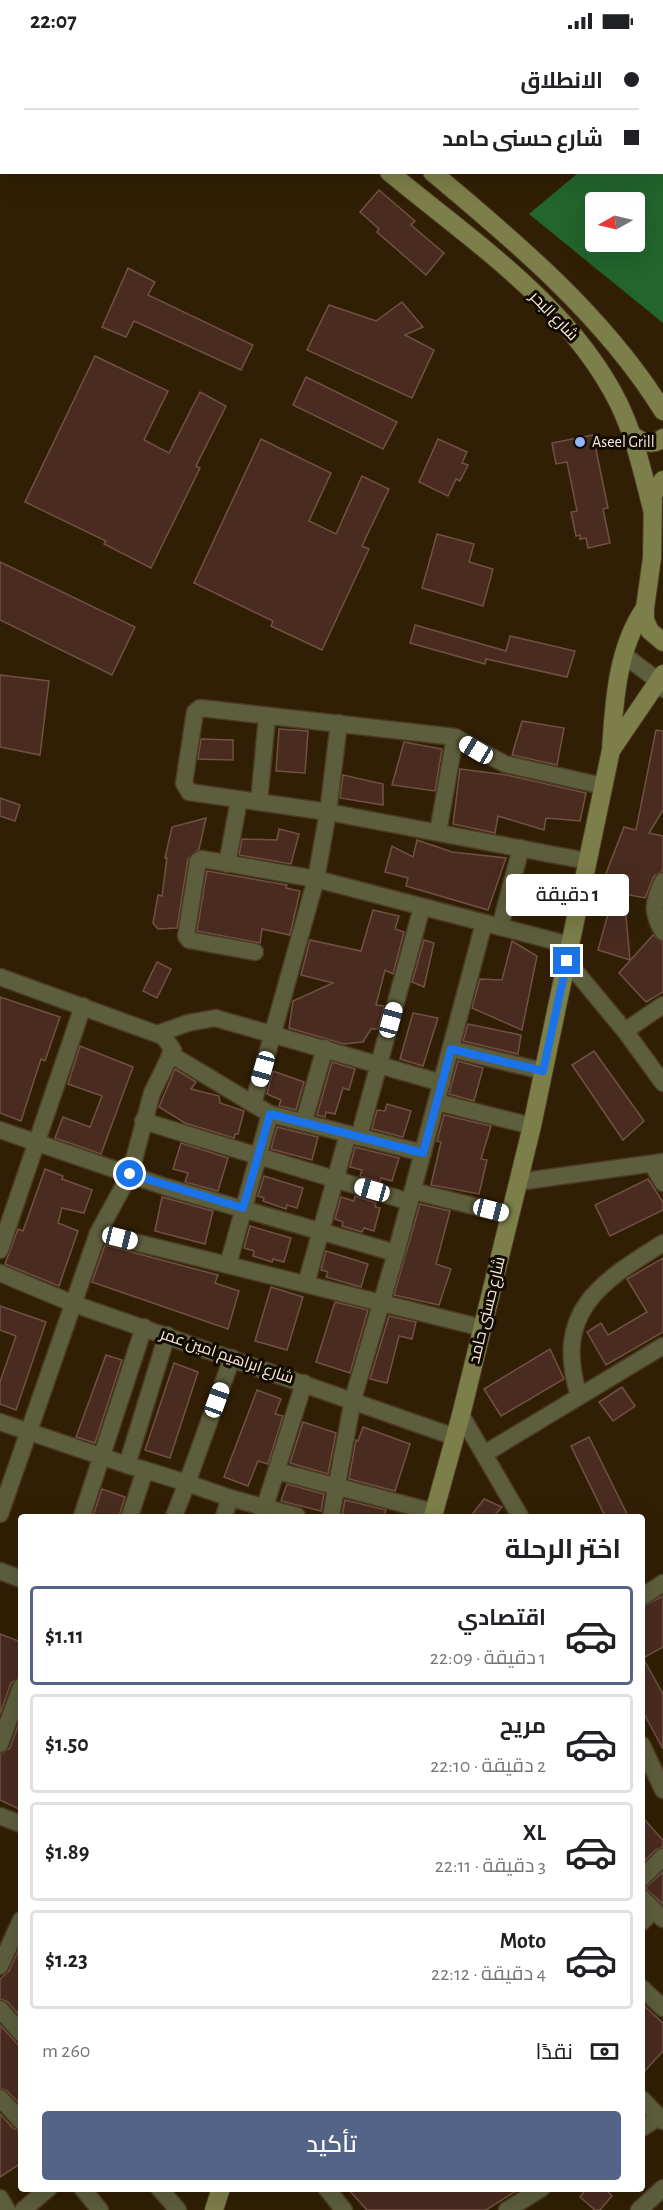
<!DOCTYPE html>
<html lang="ar">
<head>
<meta charset="utf-8">
<style>
  body { margin:0; font-family:"Alegreya Sans",Cairo,sans-serif; background:#f6f6f6; color:#202124; direction:rtl; height:100vh; display:flex; flex-direction:column; font-size:22px; white-space:nowrap }
  * { box-sizing:border-box; margin:0 }
  p { font-size:20px; color:#757577 }
  .icon { flex:none; width:33px; height:33px; fill:none; stroke:currentColor; stroke-width:2; stroke-linecap:round; stroke-linejoin:round }
  .map { position:relative; flex:1; overflow:hidden; direction:ltr }
  .sheet { position:absolute; left:18px; top:1472px; width:627px; height:678px; display:flex; flex-direction:column; background:#fff; border-radius:6px; box-shadow:0 6px 24px #0002; direction:rtl }
  .sheet>* { flex:none }
  .banner { position:absolute; left:0px; top:0px; width:663px; height:132px; box-shadow:0 6px 24px #0002; direction:rtl; display:grid; align-content:center; height:132px; padding:0 24px; background:#fff }
  .needle { width:39px; rotate:262deg }
  .tools { position:absolute; left:585px; top:150px; display:grid; gap:12px }
  .tools a { display:grid; place-items:center; width:60px; height:60px; border-radius:6px; background:#fff; box-shadow:0 6px 24px #0002; font-size:30px }
  .end { position:absolute; width:27px; height:27px; margin:-14px; border:8px solid #1a73e8; background:#fff; box-shadow:0 0 0 3px #fff }
  .from { border-radius:50% }
  .bubble { position:absolute; height:42px; border-radius:6px; background:#fff; box-shadow:0 6px 24px #0002; font-size:20px; font-weight:600; line-height:42px; text-align:center; direction:rtl }
  .car { position:absolute; width:18px; height:36px; margin:-18px -9px; border-radius:8px; box-shadow:0 0 4px 2px #0007; background:linear-gradient(#fff 24%,#345 0 40%,#fff 0 76%,#345 0 86%,#fff 0) }
  .banner b { display:flex; align-items:center; gap:21px; height:57px; font-size:22px }
  .banner b+b { border-top:2px solid #e0e0e0 }
  .banner i { width:15px; height:15px; background:#202124 }
  ul { padding:0; list-style:none }
  li { display:flex; align-items:center; gap:18px; height:99px; margin:0 12px 9px; padding:0 12px; border:3px solid #e0e0e0; border-radius:6px }
  li div { flex:1 }
  li b { display:block; font-size:22px }
  li em { font-style:normal; font-weight:600 }
  li.current { border-color:#536486 }
  li>.icon { width:54px; height:54px; stroke-width:1.5 }
  h2 { padding:0 24px; font-size:27px; line-height:72px }
  .pay { display:flex; align-items:center; gap:15px; height:66px; padding:0 24px; font-size:22px }
  .pay p { margin-inline-start:auto }
  .cta { display:flex; gap:12px; margin-top:auto; padding:12px 24px }
  .cta a { flex:1; height:69px; border-radius:6px; background:#536486; color:#fff; font-size:24px; font-weight:600; line-height:69px; text-align:center }
  .status { display:flex; justify-content:space-between; align-items:center; height:42px; padding:0 30px; background:#fff; direction:ltr }
  .status svg { height:16px; fill:currentColor }
  .map>svg:first-child { display:block }
  .water { fill:#22652d; fill-rule:evenodd }
  .building { fill:#492b20; stroke:#725145; stroke-width:1.5 }
  .lines { fill:none; stroke-linecap:round; stroke-linejoin:round }
  .street-casing { stroke:#4c3b22; stroke-width:19 }
  .secondary-casing { stroke:#4c3b22; stroke-width:20 }
  .street { stroke:#5c5e3d; stroke-width:16 }
  .secondary { stroke:#7c7f49; stroke-width:18 }
  .route { stroke:#1a73e8; stroke-width:8 }
  .poi-dot { fill:#92b7fd; stroke:#120b02; stroke-width:2 }
  .labels { text-anchor:middle; dominant-baseline:central; stroke-width:6; stroke-linejoin:round; paint-order:stroke }
  .street-label { font-size:16px; fill:#f5eada; stroke:#120b02 }
  .poi-label { font-size:16px; fill:#f5eada; stroke:#120b02; text-anchor:start }
</style>
</head>
<body>
<div class="status"><b>22:07</b><svg viewBox="0 0 49 12"><path d="M0 12V9h3v3zM5 12V6h3v6zM10 12V3h3v9zM15 12V0h3v12zM26 1h20v11H26zM47 4h2v5h-2z"/></svg></div>
<div class="map">
<svg width="663" height="2168" viewBox="0 0 663 2168">
  <rect width="100%" height="100%" fill="#301f04"/>
  <path class="water" d="M663,59V281L529,172L578,131L662,130ZM596,160H634V200H596Z"/>
  <g class="building">
    <path d="M379,148L415,179L411,183L444,211L426,233L377,190L379,187L360,170Z"/>
    <path d="M128,226L155,240L148,253L253,303L241,328L134,279L126,295L102,285Z"/>
    <path d="M402,260L423,285L405,293L434,308L412,356L307,308L329,263L376,279Z"/>
    <path d="M95,314L168,349L144,398L169,411L200,350L226,364L196,424L200,426L151,526L104,502L106,499L25,460Z"/>
    <path d="M306,335L397,380L383,407L293,363Z"/>
    <path d="M593,393L608,466L603,467L610,501L588,506L586,496L580,497V493L576,494L571,470L577,469L567,420L556,422L552,401Z"/>
    <path d="M261,397L331,431L309,479L336,492L362,434L389,447L362,504L369,507L322,608L271,584L273,579L194,541Z"/>
    <path d="M438,397L467,410L462,421L468,423L460,439L456,437L448,454L419,440Z"/>
    <path d="M437,492L474,502L469,520L493,527L483,564L422,546Z"/>
    <path d="M0,520L135,585L112,633L0,578Z"/>
    <path d="M415,583L506,609L510,594L575,609L567,635L486,617L485,622L410,601Z"/>
    <path d="M0,633L49,639L40,713L0,705Z"/>
    <path d="M522,679L564,686L557,723L512,713Z"/>
    <path d="M279,687L308,689L305,731L276,729Z"/>
    <path d="M656,688L663,689V768L649,791L663,794V829L654,834L645,856L624,852L630,918L598,908L614,850L600,847L624,785L636,788Z"/>
    <path d="M201,697L233,698V718L198,717Z"/>
    <path d="M404,700L442,707L435,749L392,743Z"/>
    <path d="M460,727L507,733L586,751L580,779L546,776L544,788L498,774L495,791L453,782Z"/>
    <path d="M343,733L383,742V763L340,756Z"/>
    <path d="M0,756L20,763L15,779L0,774Z"/>
    <path d="M206,776L199,807L188,817L177,886L158,887L153,881L158,853L162,854L167,816H165L172,785Z"/>
    <path d="M279,787L299,792L291,822L239,813L242,797L277,798Z"/>
    <path d="M417,798L452,810L506,816L488,868L406,844L408,836L385,830L392,804L413,815Z"/>
    <path d="M207,829L287,843L286,846L300,849L290,893L262,887L260,901L197,889Z"/>
    <path d="M373,868L399,874L395,887L404,890L393,932L385,928L376,963L384,964L378,987H371L363,1000L344,1002L289,986L293,959L333,941L301,933L310,898L361,909Z"/>
    <path d="M653,893L663,900V950L646,960L619,931Z"/>
    <path d="M424,898L434,901L424,945L412,940Z"/>
    <path d="M512,899L537,914L522,988L472,966L480,937L502,938Z"/>
    <path d="M157,920L171,927L157,956L143,949Z"/>
    <path d="M0,955L60,975L45,1019L41,1017L21,1079L0,1071Z"/>
    <path d="M413,971L438,976L423,1024L400,1017Z"/>
    <path d="M468,982L521,993L518,1012L463,999Z"/>
    <path d="M80,1004L133,1025L101,1112L55,1096L63,1075L90,1085L102,1054L68,1042Z"/>
    <path d="M594,1009L644,1079L623,1098L572,1023Z"/>
    <path d="M458,1019L483,1026L474,1059L449,1052Z"/>
    <path d="M332,1020L355,1027L349,1048L343,1046L335,1072L326,1070L325,1075L317,1073Z"/>
    <path d="M175,1027L196,1040L191,1047L219,1054L220,1061L244,1069L238,1092H235L234,1096L185,1081L159,1065Z"/>
    <path d="M273,1029L304,1040L296,1068L279,1064L281,1058L267,1052Z"/>
    <path d="M387,1062L411,1069L403,1095L372,1087L377,1068L385,1069Z"/>
    <path d="M444,1073L491,1084L481,1117L487,1118L479,1152L431,1143L441,1100L437,1099Z"/>
    <path d="M277,1085L318,1095L312,1118L271,1107Z"/>
    <path d="M181,1101L228,1116L218,1149L185,1140L188,1131L173,1127Z"/>
    <path d="M355,1105L399,1116L392,1139L381,1136L380,1140L360,1134L362,1128L350,1125Z"/>
    <path d="M45,1127L63,1134L62,1137L92,1148L84,1171L62,1166L58,1181L78,1189L59,1244L5,1222L18,1187L23,1189Z"/>
    <path d="M264,1134L303,1146L297,1166L287,1163L286,1167L263,1159L264,1156L258,1154Z"/>
    <path d="M648,1137L663,1160V1168L610,1194L595,1163Z"/>
    <path d="M355,1154L376,1161L375,1165L380,1166L374,1189L364,1186L362,1190L342,1184L343,1180L335,1177L341,1155L354,1159Z"/>
    <path d="M162,1155L213,1169L205,1202L155,1189Z"/>
    <path d="M420,1162L450,1169L436,1222L451,1227L439,1263L394,1253Z"/>
    <path d="M250,1184L291,1196L284,1220L273,1217L272,1220L253,1214L254,1209L244,1206Z"/>
    <path d="M105,1203L218,1233L215,1241L239,1249L228,1287L92,1240Z"/>
    <path d="M326,1209L368,1222L361,1245L326,1235L328,1230L321,1228Z"/>
    <path d="M663,1216V1290L606,1323L587,1290L601,1281L608,1293L647,1270L627,1237Z"/>
    <path d="M271,1245L303,1255L287,1308L255,1299Z"/>
    <path d="M335,1260L368,1268L350,1331L316,1320Z"/>
    <path d="M0,1264L46,1280L16,1368L0,1362V1340L16,1294L0,1288Z"/>
    <path d="M389,1274L416,1280L412,1297L399,1294L387,1341L370,1337Z"/>
    <path d="M550,1307L564,1337L501,1374L484,1347Z"/>
    <path d="M106,1313L122,1318L95,1401L76,1395Z"/>
    <path d="M174,1321L198,1330L170,1416L145,1408Z"/>
    <path d="M622,1345L635,1364L613,1379L599,1360Z"/>
    <path d="M257,1348L281,1357L275,1372L283,1374L268,1422L258,1419L248,1444L224,1435Z"/>
    <path d="M303,1380L336,1391L328,1432L290,1421Z"/>
    <path d="M363,1385L410,1402L395,1449L349,1437L356,1398L358,1399Z"/>
    <path d="M589,1395L628,1474H605L571,1404Z"/>
    <path d="M287,1442L324,1452L321,1469L281,1459Z"/>
    <path d="M102,1447L125,1455L119,1474H93Z"/>
    <path d="M484,1457L502,1465L494,1474H471Z"/>
    <path d="M345,1458L386,1468L384,1474H342Z"/>
    <path d="M663,1554V1605L643,1616L663,1652V1707L642,1668V1565Z"/>
    <path d="M0,1592L21,1600V1635L11,1641L0,1672Z"/>
    <path d="M21,1675V1768L0,1758V1712L10,1706Z"/>
    <path d="M642,1775L663,1798V1805L656,1808L642,1821Z"/>
    <path d="M663,1830V1862L645,1846Z"/>
    <path d="M21,1903V1974H20L8,1960L0,1957V1937L9,1929Z"/>
    <path d="M642,1962L663,1981V2009L642,2032Z"/>
    <path d="M0,1983L21,2006V2063L7,2049L0,2046Z"/>
    <path d="M0,2072L13,2086L21,2089V2121L0,2135Z"/>
    <path d="M347,2146H521L486,2168H367Z"/>
    <path d="M587,2146H604L612,2154L600,2168H595L580,2155Z"/>
  </g>
  <g class="lines">
    <defs>
      <g id="street">
        <path d="M624,613L657,638L663,647"/>
        <path d="M259,760L267,675"/>
        <path d="M438,790L455,695"/>
        <path d="M587,819L328,770L189,750L184,741L195,670L200,666L455,695L505,722L603,744"/>
        <path d="M227,822L239,758"/>
        <path d="M663,839C653,860 651,870 663,890"/>
        <path d="M500,885L521,806"/>
        <path d="M255,910L189,898L186,894L198,819L202,817L316,837L570,903"/>
        <path d="M567,919L625,989L663,1041"/>
        <path d="M0,935L157,992L164,995L173,1008L152,1051L130,1132L98,1191L0,1472"/>
        <path d="M625,989L663,963"/>
        <path d="M157,992L188,981L215,976L442,1041"/>
        <path d="M451,1007L543,1029"/>
        <path d="M170,1012L270,1072L423,1111"/>
        <path d="M437,1060L532,1084"/>
        <path d="M253,1062L316,837L328,770L339,681"/>
        <path d="M143,1079L410,1160"/>
        <path d="M304,1079L325,1006"/>
        <path d="M0,1088L166,1145L396,1211"/>
        <path d="M359,1095L422,865"/>
        <path d="M652,1122L663,1141"/>
        <path d="M518,1140L663,1120"/>
        <path d="M413,1149L510,1173"/>
        <path d="M98,1191L483,1286"/>
        <path d="M0,1208L83,964"/>
        <path d="M228,1223L270,1072"/>
        <path d="M0,1231L74,1262L455,1395"/>
        <path d="M306,1242L348,1092"/>
        <path d="M579,1354C553,1270 599,1241 663,1201"/>
        <path d="M461,1373L520,1474"/>
        <path d="M0,1380L127,1423"/>
        <path d="M484,1412L663,1304"/>
        <path d="M145,1428L187,1441L174,1474"/>
        <path d="M277,1429L434,1470"/>
        <path d="M230,1456L297,1474"/>
        <path d="M82,1474L144,1285"/>
        <path d="M130,1474L145,1428L127,1423L167,1293"/>
        <path d="M224,1474L230,1456L187,1441L232,1316"/>
        <path d="M262,1474L304,1341"/>
        <path d="M331,1474L353,1357L396,1211L484,881"/>
        <path d="M0,1529L21,1537"/>
        <path d="M642,1555L663,1541"/>
        <path d="M0,1702L21,1645"/>
        <path d="M642,1703L663,1748"/>
        <path d="M0,1774L21,1782"/>
        <path d="M642,1836L663,1815"/>
        <path d="M642,1856L663,1877"/>
        <path d="M642,1880L654,1868"/>
        <path d="M0,1924L21,1878"/>
        <path d="M642,1946L663,1966"/>
        <path d="M0,1967L21,1991"/>
        <path d="M0,2056L21,2079"/>
        <path d="M642,2057L663,2079"/>
        <path d="M642,2086L659,2075"/>
        <path d="M82,2146L100,2168"/>
        <path d="M159,2146L178,2168"/>
        <path d="M326,2146L344,2168"/>
        <path d="M0,2156L7,2168"/>
        <path d="M23,2168L49,2146"/>
        <path d="M507,2168L542,2146"/>
        <path d="M639,2168L663,2146"/>
      </g>
      <g id="secondary">
        <path d="M244,0L245,2"/>
        <path d="M281,0L282,2"/>
        <path d="M389,130C471,198 571,264 619,362C635,395 643,432 652,467"/>
        <path d="M432,130C516,200 605,275 663,369"/>
        <path d="M631,392C641,400 652,405 663,396"/>
        <path d="M663,438L653,452L652,516L645,566V578L650,589L663,600"/>
        <path d="M612,707L663,632"/>
        <path d="M433,1474L461,1373L532,1084L611,708C614,661 617,606 645,566"/>
        <path d="M214,2168L221,2146"/>
      </g>
    </defs>
    <use href="#street" class="street-casing"/>
    <use href="#secondary" class="secondary-casing"/>
    <use href="#street" class="street"/>
    <use href="#secondary" class="secondary"/>
  </g>
  <g class="lines">
    <path class="route" d="M130,1132L243,1166L270,1072L423,1111L451,1007L543,1029L567,919"/>
  </g>
  <circle class="poi-dot" cx="580" cy="400" r="6"/>
  <g class="labels">
    <g class="street-label">
      <text transform="translate(554 274) rotate(46)">شارع البحر</text>
      <text transform="translate(487 1268) rotate(-76)">شارع حسنى حامد</text>
      <text transform="translate(227 1314) rotate(19)">شارع ابراهيم امين عمر</text>
    </g>
    <g class="poi-label">
      <text x="592" y="400">Aseel Grill</text>
    </g>
  </g>
</svg>
<div class="tools">
<a><svg class="needle" viewBox="-14 -14 28 28"><path d="M0-13l5 13h-10z" fill="#e53935"/><path d="M0 13l5-13h-10z" fill="#757577"/></svg></a>
</div>
<i class="end from" style="left:130px;top:1132px"></i>
<i class="end" style="left:567px;top:919px"></i>
<div class="bubble" style="left:506px;top:832px;width:123px">1 دقيقة</div>
<i class="car" style="left:476px;top:708px;rotate:301deg"></i>
<i class="car" style="left:391px;top:978px;rotate:15deg"></i>
<i class="car" style="left:263px;top:1027px;rotate:196deg"></i>
<i class="car" style="left:372px;top:1148px;rotate:286deg"></i>
<i class="car" style="left:491px;top:1168px;rotate:104deg"></i>
<i class="car" style="left:120px;top:1196px;rotate:104deg"></i>
<i class="car" style="left:217px;top:1358px;rotate:20deg"></i>
<div class="banner">
<b><i class="from"></i>الانطلاق</b>
<b><i></i>شارع حسنى حامد</b>
</div>
<section class="sheet">
<h2>اختر الرحلة</h2>
<ul>
<li class="current"><svg class="icon" aria-label="car" viewBox="0 0 24 24"><path d="M5 17H2v-5l4-1 3-4h7l3 4 3 1v5h-3M9 17h6M6 11h13"/><circle cx="7" cy="17" r="2"/><circle cx="17" cy="17" r="2"/></svg><div><b>اقتصادي</b><p>1 دقيقة · 22:09</p></div><em>$1.11</em></li>
<li><svg class="icon" aria-label="car" viewBox="0 0 24 24"><path d="M5 17H2v-5l4-1 3-4h7l3 4 3 1v5h-3M9 17h6M6 11h13"/><circle cx="7" cy="17" r="2"/><circle cx="17" cy="17" r="2"/></svg><div><b>مريح</b><p>2 دقيقة · 22:10</p></div><em>$1.50</em></li>
<li><svg class="icon" aria-label="car" viewBox="0 0 24 24"><path d="M5 17H2v-5l4-1 3-4h7l3 4 3 1v5h-3M9 17h6M6 11h13"/><circle cx="7" cy="17" r="2"/><circle cx="17" cy="17" r="2"/></svg><div><b>XL</b><p>3 دقيقة · 22:11</p></div><em>$1.89</em></li>
<li><svg class="icon" aria-label="car" viewBox="0 0 24 24"><path d="M5 17H2v-5l4-1 3-4h7l3 4 3 1v5h-3M9 17h6M6 11h13"/><circle cx="7" cy="17" r="2"/><circle cx="17" cy="17" r="2"/></svg><div><b>Moto</b><p>4 دقيقة · 22:12</p></div><em>$1.23</em></li>
</ul>
<div class="pay"><svg class="icon" aria-label="cash" viewBox="0 0 24 24"><path d="M3 7h18v10H3z"/><circle cx="12" cy="12" r="2"/></svg>نقدًا<p>260 m</p></div>
<div class="cta"><a>تأكيد</a></div>
</section>
</div>
</body>
</html>
